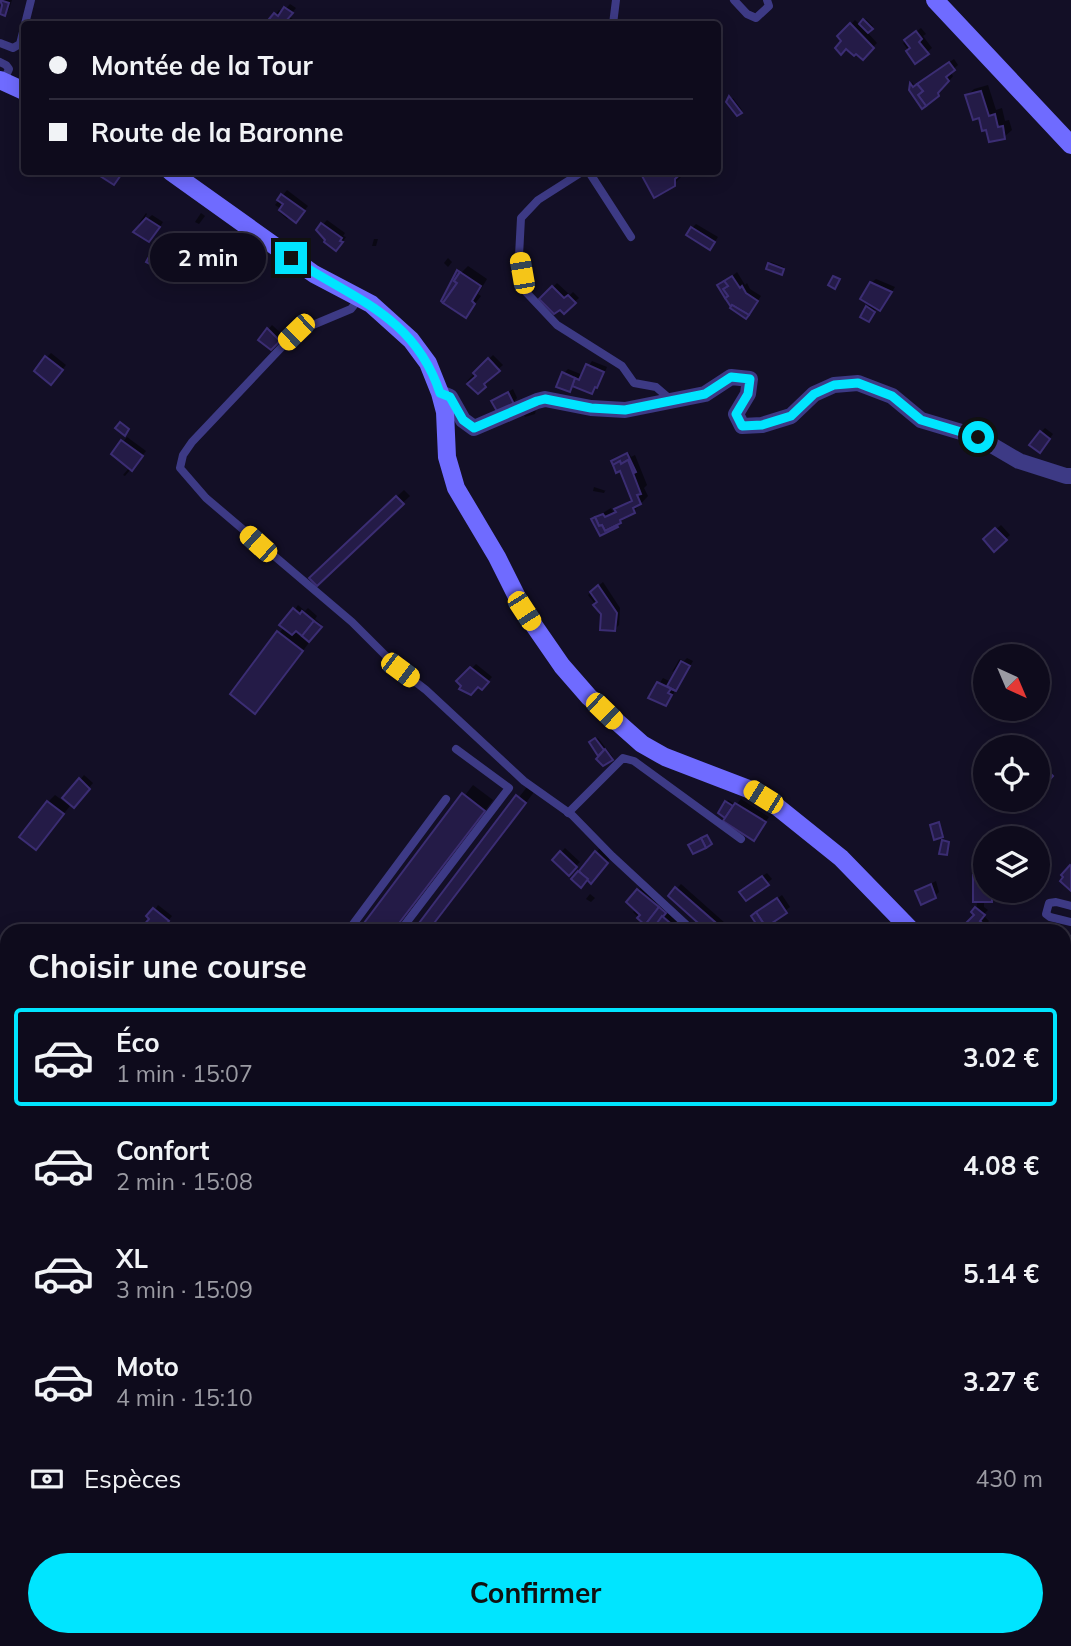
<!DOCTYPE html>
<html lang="fr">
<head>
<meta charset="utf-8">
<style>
  body { margin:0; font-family:Mulish,sans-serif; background:#1c1929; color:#f1f3f6; height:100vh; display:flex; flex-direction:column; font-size:26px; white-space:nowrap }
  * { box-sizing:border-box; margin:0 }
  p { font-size:23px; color:#9b9ba3 }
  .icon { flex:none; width:38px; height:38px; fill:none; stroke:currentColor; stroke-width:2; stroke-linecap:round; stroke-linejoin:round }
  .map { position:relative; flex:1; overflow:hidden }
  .drawer { position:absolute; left:0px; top:924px; width:1071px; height:723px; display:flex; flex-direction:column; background:#0e0b1c; border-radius:21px 21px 0 0; box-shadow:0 4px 18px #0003,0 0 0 2px #2e2b3b }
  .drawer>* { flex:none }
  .hud { position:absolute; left:21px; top:21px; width:700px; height:154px; border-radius:7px; box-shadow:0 4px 18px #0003,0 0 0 2px #2e2b3b; display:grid; align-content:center; height:154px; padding:0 28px; background:#0e0b1c }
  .needle { width:46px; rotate:136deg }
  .buttons { position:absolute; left:973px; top:644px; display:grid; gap:14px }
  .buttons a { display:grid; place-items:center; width:77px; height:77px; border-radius:50%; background:#0e0b1c; box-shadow:0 4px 18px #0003,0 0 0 2px #2e2b3b; font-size:35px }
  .end { position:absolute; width:32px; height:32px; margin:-16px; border:9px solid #00e5ff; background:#111; box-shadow:0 0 0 4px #111 }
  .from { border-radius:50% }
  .bubble { position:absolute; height:49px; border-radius:24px; background:#0e0b1c; box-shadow:0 4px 18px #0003,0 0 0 2px #2e2b3b; font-size:23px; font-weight:700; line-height:49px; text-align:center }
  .car { position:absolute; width:21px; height:42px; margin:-21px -10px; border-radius:9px; box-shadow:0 0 5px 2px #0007; background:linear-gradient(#f5c518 24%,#345 0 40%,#f5c518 0 76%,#345 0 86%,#f5c518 0) }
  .hud b { display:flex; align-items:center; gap:24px; height:66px; font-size:26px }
  .hud b+b { border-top:2px solid #2e2b3b }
  .hud i { width:18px; height:18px; background:#f1f3f6 }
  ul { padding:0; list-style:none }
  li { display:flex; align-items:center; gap:21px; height:98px; margin:0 14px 10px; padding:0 14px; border:4px solid transparent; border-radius:7px }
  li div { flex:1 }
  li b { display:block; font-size:26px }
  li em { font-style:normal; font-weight:700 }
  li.on { border-color:#00e5ff }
  li>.icon { width:63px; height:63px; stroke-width:1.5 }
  h2 { padding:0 28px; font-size:32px; line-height:84px }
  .pay { display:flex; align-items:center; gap:18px; height:77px; padding:0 28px; font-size:26px }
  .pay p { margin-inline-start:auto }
  .cta { display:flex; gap:14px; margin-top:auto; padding:14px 28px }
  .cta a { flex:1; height:80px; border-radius:42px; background:#00e5ff; color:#111; font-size:28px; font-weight:700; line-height:80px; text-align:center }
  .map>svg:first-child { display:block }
  .green { fill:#12302f }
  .shadow { fill:#0007 }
  .building { fill:#241b47; stroke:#3b2d73; stroke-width:2 }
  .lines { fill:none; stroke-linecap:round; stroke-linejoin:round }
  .lane { stroke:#3d3a85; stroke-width:8 }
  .street { stroke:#3d3a85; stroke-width:16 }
  .secondary { stroke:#6f6bff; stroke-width:18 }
  .highway { stroke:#ff4fa3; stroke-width:21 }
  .route { stroke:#00e5ff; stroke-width:9 }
</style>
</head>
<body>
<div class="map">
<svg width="1071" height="1646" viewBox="0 0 1071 1646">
  <rect width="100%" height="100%" fill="#130f26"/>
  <g class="green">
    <path d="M0,1520L7,1523V1640H57L56,1646H0Z"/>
    <path d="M84,1640H120L133,1646L139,1640H216L223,1646H85Z"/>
  </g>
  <g class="shadow">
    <path d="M0,0H12L9,9L5,14L4,4Z"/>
    <path d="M290,4L296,8L289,16L295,21L292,24H267L279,10L283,12Z"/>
    <path d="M866,19L873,26L867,32L877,43L863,57L840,36L855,20L860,25Z"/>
    <path d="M921,28L926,34L923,36L932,48L916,61L903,43Z"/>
    <path d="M954,59L958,65L950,72L953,76L938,95L911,90L912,82L915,87Z"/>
    <path d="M988,85L996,110L1002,108L1005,121L1009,120L1012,130L1004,137L987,128L967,96L974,89Z"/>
    <path d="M733,98L742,110L737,114L728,102Z"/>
    <path d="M641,172H681V177L673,185L655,195Z"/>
    <path d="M287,190L308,206L300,216H290L287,219L279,212L281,209L275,205Z"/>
    <path d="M146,213L147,214L142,222L143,223L152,215L163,222L154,236L139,223Z"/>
    <path d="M201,213L205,216L199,224L195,222Z"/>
    <path d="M327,220L345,233L343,236L346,237L340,245L327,239L318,230Z"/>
    <path d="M696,224L718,237L714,243L692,228Z"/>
    <path d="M374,239H378L376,246H372Z"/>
    <path d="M178,250L192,254L190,261L185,266L173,254Z"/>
    <path d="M448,258L452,262L448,267L444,263Z"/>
    <path d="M771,262L784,267L783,271L769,264Z"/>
    <path d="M468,266L487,279L478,294L481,296L466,315L461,273Z"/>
    <path d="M737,272L745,285L747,283L750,289L761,296L753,308L728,280Z"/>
    <path d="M876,279L895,287L884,304L877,307L871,318L867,307L871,304V283Z"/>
    <path d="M557,283L570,295L573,292L579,298L564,311L541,299Z"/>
    <path d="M272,325L283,335L271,348L260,339Z"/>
    <path d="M51,353L66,365L55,378L46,358Z"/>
    <path d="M493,355L503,365L487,379L489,381L478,392L467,381Z"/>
    <path d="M592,361L607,367L601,381L591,392L574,385L569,390L564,373L568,369L583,375Z"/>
    <path d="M513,389L517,398L513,403L493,402Z"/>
    <path d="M536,410L535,414L525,417L524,415Z"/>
    <path d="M1045,428L1053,434L1044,446L1041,432Z"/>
    <path d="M127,437L146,451L125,476L123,475L130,467L113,454Z"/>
    <path d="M629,453L631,457L635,455L647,485L644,488L648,496L634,511L605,531L598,516L611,508L613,512L617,510L633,498L621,469L615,460Z"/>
    <path d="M594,487L606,491H605L604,493L593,491Z"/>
    <path d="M404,490L410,496L317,584L311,578Z"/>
    <path d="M1001,525L1010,535L994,549L985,539Z"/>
    <path d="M603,582L620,608L619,625L615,629L588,595Z"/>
    <path d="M298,605L305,611L308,608L317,616L315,619L322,625L265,702L255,712L232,693L284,627Z"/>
    <path d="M687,658L693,661L670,699L665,704L651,697L663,678L671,682L679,667L672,672L679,660L680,659L684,661Z"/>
    <path d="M476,664L492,677L482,688L479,685L464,686L459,681Z"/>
    <path d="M598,738L613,757L603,764L591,743Z"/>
    <path d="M84,775L93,783L78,801L80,780Z"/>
    <path d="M473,785L493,800L394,931H360Z"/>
    <path d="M527,787L534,792L429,931H415Z"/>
    <path d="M55,795L70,806L36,848L48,802Z"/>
    <path d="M741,799L769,817L754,838L730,810L725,816L720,813L728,800L736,805Z"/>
    <path d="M565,848L580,862L569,873L554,860Z"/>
    <path d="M600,848L611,858L595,877L574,879Z"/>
    <path d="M979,871H985V891H996V895L991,900H984V907L988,910L983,915L989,921L980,931H965L963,929L976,915L977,903L980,900L974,875Z"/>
    <path d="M767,873L772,879L767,883L746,888Z"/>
    <path d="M936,881L939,892L935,896L917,891Z"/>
    <path d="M681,884L725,923L718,931H710L670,896Z"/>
    <path d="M643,885L666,910L660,918L661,920L668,913L679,923L673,931H656L643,910L637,916L633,912L636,909L629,902Z"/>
    <path d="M590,894L595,898L591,902L586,899Z"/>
    <path d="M782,895L790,907L767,924L762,931H758L761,928L753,917Z"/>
    <path d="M158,905L172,916L160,931H142Z"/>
    <path d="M1066,1211L1071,1215V1232L1064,1240V1212Z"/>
  </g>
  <g class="building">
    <path d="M0,0L9,3L5,16L0,14L2,5Z"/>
    <path d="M284,7L293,13L286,21L290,24H265L274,13L278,16Z"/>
    <path d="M863,19L873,29L868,33L859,24Z"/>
    <path d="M850,23L874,48L863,60L856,54L854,56L846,49L841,55L835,48L841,41L837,36Z"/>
    <path d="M916,31L922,39L919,42L929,54L915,64L906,51L910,48L904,40Z"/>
    <path d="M949,62L955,70L946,77L949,81L938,93L939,96L926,106L918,95L923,91L917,84Z"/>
    <path d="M910,83L913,87L917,84L923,91L918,95L926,106L922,109L909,90Z"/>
    <path d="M981,91L989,116L995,114L998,127L1003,126L1005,139L989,142L986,130L982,131L979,118L973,120L965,95Z"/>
    <path d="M729,96L742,113L737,116L726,102Z"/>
    <path d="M99,172H123L114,185L97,174Z"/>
    <path d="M649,172H683L675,179V186L654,198L642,176Z"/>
    <path d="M281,194L305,211L296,223L279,210L283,204L277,200Z"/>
    <path d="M146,218L160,227L149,242L133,232Z"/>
    <path d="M321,223L342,238L340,241L343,242L336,251L324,242L325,240L316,230Z"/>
    <path d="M691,227L715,242L710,250L686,235Z"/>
    <path d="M151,253L161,258L156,267L146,262Z"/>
    <path d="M172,253L189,258L186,267L174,270L166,268Z"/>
    <path d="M768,263L784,269L782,275L766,269Z"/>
    <path d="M457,270L460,272L454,281L457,283L443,303L441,301Z"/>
    <path d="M460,272L481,286L472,301L475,304L466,318L443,303L457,283L454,281Z"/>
    <path d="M732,276L740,288L742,286L746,293L758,301L749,315L732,305L731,307L725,298L728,296L723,289L728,286L724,281Z"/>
    <path d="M833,276L840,279L835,289L828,285Z"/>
    <path d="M724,281L728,286L723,289L728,296L725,298L717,285Z"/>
    <path d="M870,282L892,292L880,311L860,299Z"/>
    <path d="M552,286L564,298L568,295L576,303L564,314L560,310L554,314L539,299Z"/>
    <path d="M732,305L749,315L746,319L730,308Z"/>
    <path d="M866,306L875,312L869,322L860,317Z"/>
    <path d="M267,328L280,341L271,350L258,340Z"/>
    <path d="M45,356L63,370L51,385L34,371Z"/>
    <path d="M488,358L500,371L484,384L486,387L478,394L467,384L476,376L473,373Z"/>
    <path d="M586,364L604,372L597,388L595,387L592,394L572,386L575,378L579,380Z"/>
    <path d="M562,372L575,378L570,392L556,387Z"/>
    <path d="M508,392L514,404L498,413L491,401Z"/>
    <path d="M120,422L129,429L125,436L115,428Z"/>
    <path d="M1040,431L1050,439L1040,453L1029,445Z"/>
    <path d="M121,440L143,456L132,471L111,454Z"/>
    <path d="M627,453L636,472L634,473L628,460L621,464L620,461L613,465L611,461Z"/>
    <path d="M628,460L641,494L637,495L641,504L633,508L635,513L620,520L621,523L605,531L602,525L599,526L595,517L603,514L605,517L616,512L614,509L632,501L620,471L616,473L613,465L620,461L621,464Z"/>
    <path d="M396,496L404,504L317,586L309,578Z"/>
    <path d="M595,517L599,526L602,525L605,531L617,525L618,527L600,536L591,519Z"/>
    <path d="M995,528L1007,540L994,552L983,539Z"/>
    <path d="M598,585L617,613L615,631L600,630L601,614L593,605L597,602L590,592Z"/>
    <path d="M293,608L300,614L302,611L314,621L302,636L296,631L292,635L279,625Z"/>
    <path d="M314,621L322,627L309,642L302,636Z"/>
    <path d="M277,631L303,651L255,714L230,694Z"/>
    <path d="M681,661L690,666L676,691L667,686Z"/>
    <path d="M470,667L489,682L482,690L478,687L471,695L459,689L461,686L456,681Z"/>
    <path d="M657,682L676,691L671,689L668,693L672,695L666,706L648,698Z"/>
    <path d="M595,738L604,750L598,756L589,742Z"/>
    <path d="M605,749L613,760L603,766L596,759Z"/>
    <path d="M1045,768L1053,776L1042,788L1038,784V776Z"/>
    <path d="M79,778L90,789L74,808L62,798Z"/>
    <path d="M462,793L485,811L393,931H358Z"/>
    <path d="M516,795L526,803L428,931H413Z"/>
    <path d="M47,801L64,814L36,850L19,837Z"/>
    <path d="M725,801L733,806L725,818L718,813Z"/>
    <path d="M735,803L766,822L754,841L723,821Z"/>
    <path d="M939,822L943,837L934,840L930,825Z"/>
    <path d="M707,835L712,844L706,848L701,838Z"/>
    <path d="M701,838L706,848L693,854L688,845Z"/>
    <path d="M942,840L949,842L947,855L939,854Z"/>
    <path d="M560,851L577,867L569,876L552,860Z"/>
    <path d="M595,851L608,863L591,884L579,871Z"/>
    <path d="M1070,865L1071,866V891L1060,881L1063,877L1061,875Z"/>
    <path d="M578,871L588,879L581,888L571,879Z"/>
    <path d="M973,875H985V891L992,892V902H973Z"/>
    <path d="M762,876L769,885L746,901L739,892Z"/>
    <path d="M931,884L936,898L921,905L915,891Z"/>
    <path d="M675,887L723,929L720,931H707L668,896Z"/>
    <path d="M637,889L659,907L645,925L637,918L640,915L626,902Z"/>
    <path d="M777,898L787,913L766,927L756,912Z"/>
    <path d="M659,907L666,913L652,930L645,925Z"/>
    <path d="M975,907L985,915L980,921L986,926L981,931H969L963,926L974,915L971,912Z"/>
    <path d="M153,908L169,921L161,931H147L142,927L149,919L146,916Z"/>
    <path d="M756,912L767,929L765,931H756L759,928L751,916Z"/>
    <path d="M662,916L676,928L674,931L652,930Z"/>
    <path d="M1069,1001L1071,1002V1026L1064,1021V1007Z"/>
    <path d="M1064,1217L1071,1223V1235L1064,1242Z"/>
    <path d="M1071,1470V1624L1064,1633V1479Z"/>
    <path d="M650,1640H666L662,1646H652L648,1643Z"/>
  </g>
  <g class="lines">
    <g class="lane">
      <path d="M734,0L747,14L756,18L769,6L767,0"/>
      <path d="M25,24L31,0"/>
      <path d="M613,24L616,0"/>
      <path d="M0,43L13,48L20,44L24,28"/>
      <path d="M0,62L6,65L9,69L3,82"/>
      <path d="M582,172L538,200L521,218L519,256L525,291L557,325L622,366L634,383L656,387L670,399"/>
      <path d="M589,172L631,237"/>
      <path d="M359,299L351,309L296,332L192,442L183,455L180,468L206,498L352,622L400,670L426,690L524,781L572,815L612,856L693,931"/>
      <path d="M568,813L623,758L634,761L741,839"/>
      <path d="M1071,906L1056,902L1049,903L1046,914L1050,917L1071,922"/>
      <path d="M348,931L446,799"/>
      <path d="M400,931L509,788L456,749"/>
      <path d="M1029,931H1040"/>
      <path d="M1064,938L1071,939"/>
      <path d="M1064,961L1071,965"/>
      <path d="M1064,979L1071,977"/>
      <path d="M1064,1038L1067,1043L1064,1052"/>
      <path d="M0,1341L7,1332"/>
      <path d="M668,1646L673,1640"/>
    </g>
    <g class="street">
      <path d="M440,393L450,397L463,420L474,428L537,401L545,399L591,408L625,410L705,394L731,377L750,379L748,394L736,414L742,426L762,425L791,416L814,394L834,385L858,383L892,396L921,420L978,437L1019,461L1066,476H1071"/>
      <path d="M0,1382L7,1388"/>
      <path d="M345,1640L355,1646"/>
    </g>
    <g class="secondary">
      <path d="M935,0L1071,145"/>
      <path d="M0,80L24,91"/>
      <path d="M171,172L314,274L371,304L411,340L428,363L440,393L445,412L447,457L456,488L497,557L524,611L562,666L589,697L642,744L665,757L751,790L775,805L841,858L912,931"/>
      <path d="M1064,1066L1071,1073"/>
    </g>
    <g class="highway">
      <path d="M0,1423L7,1429"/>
      <path d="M0,1449L7,1454"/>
      <path d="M241,1640L249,1646"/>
      <path d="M274,1640L282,1646"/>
    </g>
  </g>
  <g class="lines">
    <path class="route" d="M291,258C353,299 414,315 440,393L450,397L463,420L474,428L537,401L545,399L591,408L625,410L705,394L731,377L750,379L748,394L736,414L742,426L762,425L791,416L814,394L834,385L858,383L892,396L921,420L978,437"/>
  </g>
</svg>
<div class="buttons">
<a><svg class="needle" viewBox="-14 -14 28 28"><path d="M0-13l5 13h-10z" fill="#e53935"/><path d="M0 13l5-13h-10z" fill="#9b9ba3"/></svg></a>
<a><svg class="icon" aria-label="locate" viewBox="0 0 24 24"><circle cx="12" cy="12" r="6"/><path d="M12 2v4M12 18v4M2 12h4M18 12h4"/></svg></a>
<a><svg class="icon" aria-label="layers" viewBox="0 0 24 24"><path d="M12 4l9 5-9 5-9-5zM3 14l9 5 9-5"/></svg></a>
</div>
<i class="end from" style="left:978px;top:437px"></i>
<i class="end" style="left:291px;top:258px"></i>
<div class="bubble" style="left:150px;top:233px;width:116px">2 min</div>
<i class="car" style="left:522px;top:273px;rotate:350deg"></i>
<i class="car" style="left:296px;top:332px;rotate:226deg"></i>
<i class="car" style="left:258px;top:544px;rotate:312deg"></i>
<i class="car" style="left:524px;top:611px;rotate:147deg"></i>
<i class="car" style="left:400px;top:670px;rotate:127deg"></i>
<i class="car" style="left:604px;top:711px;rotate:134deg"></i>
<i class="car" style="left:763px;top:797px;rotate:302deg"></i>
<div class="hud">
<b><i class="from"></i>Montée de la Tour</b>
<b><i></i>Route de la Baronne</b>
</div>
<section class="drawer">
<h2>Choisir une course</h2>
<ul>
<li class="on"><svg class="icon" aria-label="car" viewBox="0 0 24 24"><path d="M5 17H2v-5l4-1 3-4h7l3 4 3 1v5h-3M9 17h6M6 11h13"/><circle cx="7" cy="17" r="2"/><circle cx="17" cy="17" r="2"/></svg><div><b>Éco</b><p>1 min · 15:07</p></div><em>3.02 €</em></li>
<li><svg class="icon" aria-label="car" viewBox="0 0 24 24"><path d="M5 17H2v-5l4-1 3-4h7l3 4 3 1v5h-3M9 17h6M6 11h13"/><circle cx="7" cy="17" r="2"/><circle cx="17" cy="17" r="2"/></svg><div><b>Confort</b><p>2 min · 15:08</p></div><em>4.08 €</em></li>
<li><svg class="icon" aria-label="car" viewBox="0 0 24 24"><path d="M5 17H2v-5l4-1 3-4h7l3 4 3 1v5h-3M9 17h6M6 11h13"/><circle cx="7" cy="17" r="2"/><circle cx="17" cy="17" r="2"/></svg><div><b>XL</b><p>3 min · 15:09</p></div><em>5.14 €</em></li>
<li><svg class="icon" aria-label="car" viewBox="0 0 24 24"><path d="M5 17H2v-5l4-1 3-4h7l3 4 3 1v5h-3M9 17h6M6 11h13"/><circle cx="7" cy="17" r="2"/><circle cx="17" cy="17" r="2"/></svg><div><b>Moto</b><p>4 min · 15:10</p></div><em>3.27 €</em></li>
</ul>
<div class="pay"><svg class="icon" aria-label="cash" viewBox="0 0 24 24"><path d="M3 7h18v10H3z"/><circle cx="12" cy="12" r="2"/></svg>Espèces<p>430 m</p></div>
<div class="cta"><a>Confirmer</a></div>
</section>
</div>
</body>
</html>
